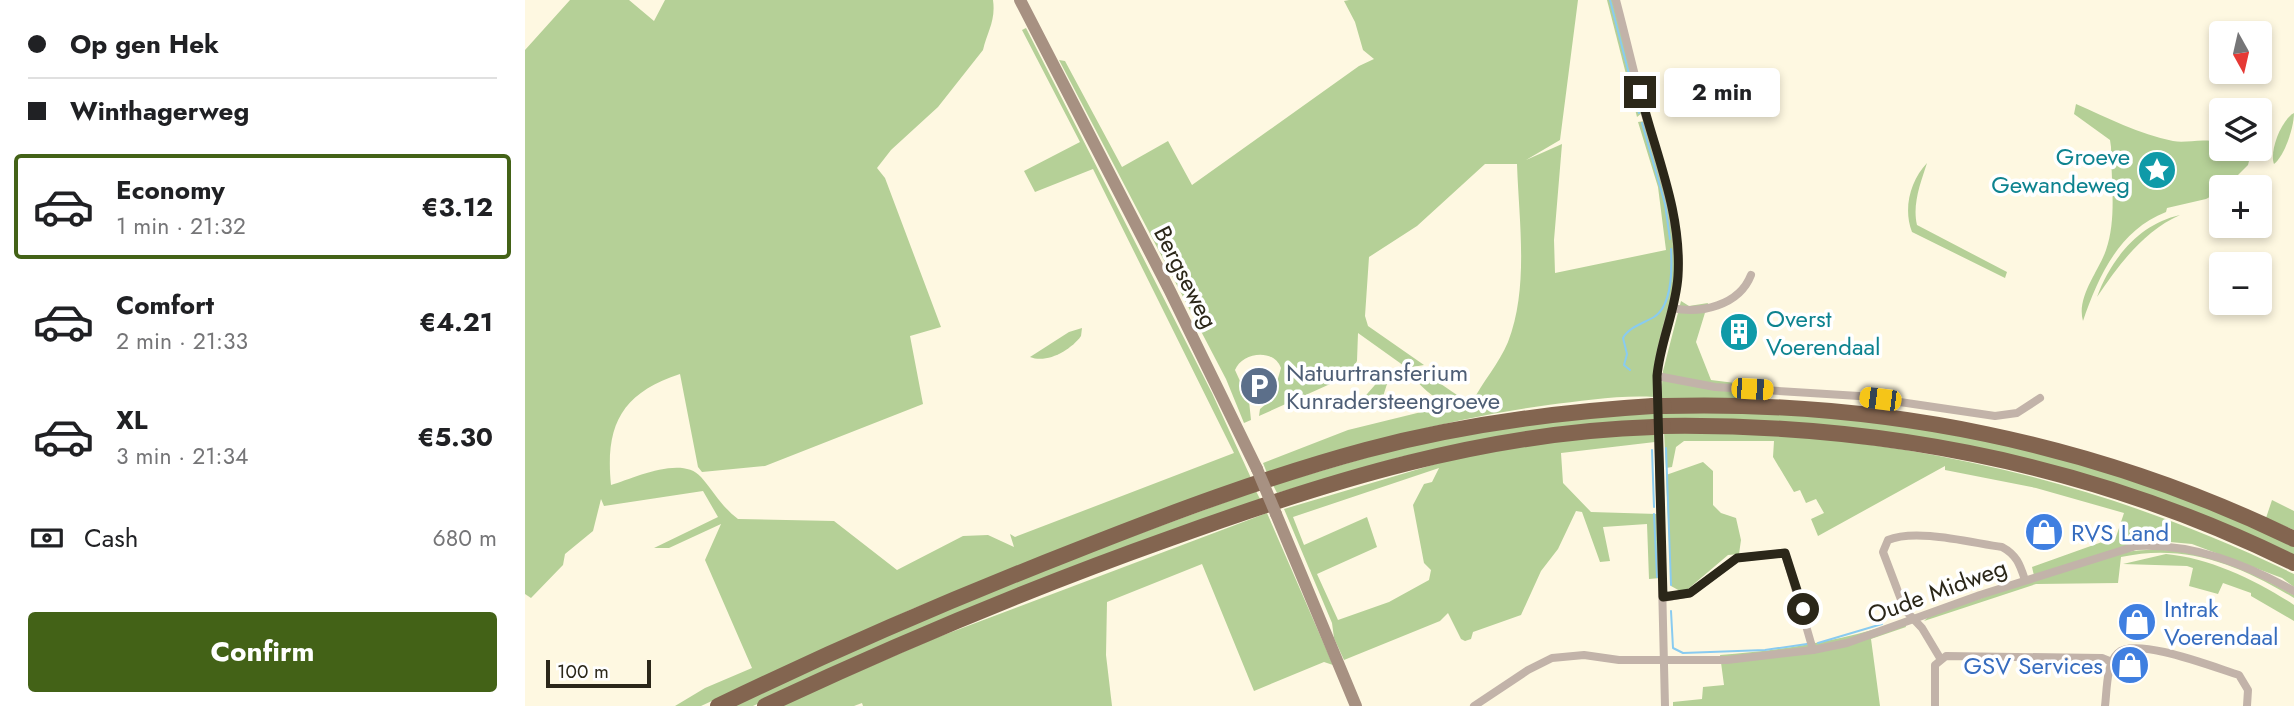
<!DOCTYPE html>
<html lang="en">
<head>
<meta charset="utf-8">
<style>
  body { margin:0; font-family:Jost,sans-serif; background:#f6f6f6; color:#202124; height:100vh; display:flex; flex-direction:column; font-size:26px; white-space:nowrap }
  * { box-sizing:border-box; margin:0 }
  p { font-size:23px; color:#757577 }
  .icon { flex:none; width:38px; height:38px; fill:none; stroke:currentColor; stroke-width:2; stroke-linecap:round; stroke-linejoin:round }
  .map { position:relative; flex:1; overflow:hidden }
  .panel { display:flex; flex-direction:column; background:#fff; width:525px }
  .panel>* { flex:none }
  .hud { display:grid; align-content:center; height:154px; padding:0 28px; background:#fff }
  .needle { width:46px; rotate:172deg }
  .fabs { position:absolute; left:1684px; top:21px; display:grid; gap:14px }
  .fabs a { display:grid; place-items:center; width:63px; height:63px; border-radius:7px; background:#fff; box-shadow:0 4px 10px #0003; font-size:35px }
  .scale { position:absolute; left:21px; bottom:18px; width:105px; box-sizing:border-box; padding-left:7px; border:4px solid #2b2719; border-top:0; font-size:19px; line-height:24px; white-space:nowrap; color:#2b2719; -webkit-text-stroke:5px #fff; paint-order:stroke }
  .end { position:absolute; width:32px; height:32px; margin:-16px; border:9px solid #2b2719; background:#fff; box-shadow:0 0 0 4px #fff }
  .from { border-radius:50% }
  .bubble { position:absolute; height:49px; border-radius:7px; background:#fff; box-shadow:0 4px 10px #0003; font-size:23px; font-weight:700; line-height:49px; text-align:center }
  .car { position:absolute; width:21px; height:42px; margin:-21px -10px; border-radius:9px; box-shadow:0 0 5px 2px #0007; background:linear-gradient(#f5c518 24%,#345 0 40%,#f5c518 0 76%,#345 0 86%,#f5c518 0) }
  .hud b { display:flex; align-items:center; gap:24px; height:66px; font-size:26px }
  .hud b+b { border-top:2px solid #e0e0e0 }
  .hud i { width:18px; height:18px; background:#202124 }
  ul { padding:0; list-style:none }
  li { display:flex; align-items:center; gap:21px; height:105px; margin:0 14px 10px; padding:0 14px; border:4px solid transparent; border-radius:7px }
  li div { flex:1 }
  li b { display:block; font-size:26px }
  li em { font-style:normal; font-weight:700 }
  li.current { border-color:#436217 }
  li>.icon { width:63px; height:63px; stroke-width:1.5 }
  .pay { display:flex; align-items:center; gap:18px; height:77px; padding:0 28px; font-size:26px }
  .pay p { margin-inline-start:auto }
  .button { display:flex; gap:14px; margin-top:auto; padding:14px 28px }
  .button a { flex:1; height:80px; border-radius:7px; background:#436217; color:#fff; font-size:28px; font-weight:700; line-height:80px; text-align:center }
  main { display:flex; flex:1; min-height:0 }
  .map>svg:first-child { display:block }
  .green { fill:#b5d097; fill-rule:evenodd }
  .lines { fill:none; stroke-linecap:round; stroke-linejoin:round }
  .stream { stroke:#89cbf0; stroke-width:2 }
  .street { stroke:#c2b3a9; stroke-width:8 }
  .secondary { stroke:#a79182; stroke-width:12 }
  .highway { stroke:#836550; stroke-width:16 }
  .secondary-bridge { stroke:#a79182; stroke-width:12 }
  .highway-bridge { stroke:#836550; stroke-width:16 }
  .route { stroke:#2b2719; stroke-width:9 }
  .labels { text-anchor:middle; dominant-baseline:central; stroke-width:7; stroke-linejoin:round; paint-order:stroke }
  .culture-label { font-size:24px; fill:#0d838f; stroke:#fff; text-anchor:end }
  .street-label { font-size:24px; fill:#2b2719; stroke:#fff }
  .service-label { font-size:24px; fill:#4e5e75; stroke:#fff; text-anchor:start }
  .shop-label { font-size:24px; fill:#366cbe; stroke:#fff; text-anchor:start }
</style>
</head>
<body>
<main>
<section class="panel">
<div class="hud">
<b><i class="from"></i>Op gen Hek</b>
<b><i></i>Winthagerweg</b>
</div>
<ul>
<li class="current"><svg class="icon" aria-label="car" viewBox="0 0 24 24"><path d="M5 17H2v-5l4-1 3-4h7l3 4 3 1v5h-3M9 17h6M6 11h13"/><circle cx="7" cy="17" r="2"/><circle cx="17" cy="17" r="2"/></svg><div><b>Economy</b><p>1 min · 21:32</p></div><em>€3.12</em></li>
<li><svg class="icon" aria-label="car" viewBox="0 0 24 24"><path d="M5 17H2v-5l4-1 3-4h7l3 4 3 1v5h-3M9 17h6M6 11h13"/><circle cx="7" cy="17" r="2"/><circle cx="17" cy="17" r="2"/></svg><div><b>Comfort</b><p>2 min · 21:33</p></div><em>€4.21</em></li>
<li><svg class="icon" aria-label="car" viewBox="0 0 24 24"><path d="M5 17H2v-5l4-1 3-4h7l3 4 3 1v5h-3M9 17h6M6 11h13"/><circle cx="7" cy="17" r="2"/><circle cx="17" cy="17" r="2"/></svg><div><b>XL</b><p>3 min · 21:34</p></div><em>€5.30</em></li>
</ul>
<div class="pay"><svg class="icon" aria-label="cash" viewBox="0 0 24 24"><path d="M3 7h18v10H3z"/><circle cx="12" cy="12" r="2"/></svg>Cash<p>680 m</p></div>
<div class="button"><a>Confirm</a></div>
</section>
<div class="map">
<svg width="1769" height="706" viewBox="0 0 1769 706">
  <rect width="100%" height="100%" fill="#fef8e1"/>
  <g class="green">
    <path d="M45,0H104L129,21L140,0H468C471,21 462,32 458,50L413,107L366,150L352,168L360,178L416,327L385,336L398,404L240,466L177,472L173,467L155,374C96,393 80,426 86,485C109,478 157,455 176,477C189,492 197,507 213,519L309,521L372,570L438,536L463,535L489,547L485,534L490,537L709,453L568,169L510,192L499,171L555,142L497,30L501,28L687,393L726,478L387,609L176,706H150L180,688L227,668L180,560L196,524L144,548H129L193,517L178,491L79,506L76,499L68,531L40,554L38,565L6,598L0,594V50Z"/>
    <path d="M824,0H1053L1035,140L1001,160L1037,144L1029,240L1030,273L1141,250L1133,187L1113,122L1120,121C1136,171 1154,226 1150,280C1147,319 1136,359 1129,397C1094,395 1057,401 1023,405C926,418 834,444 742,473L738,463L823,430L937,402L947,403C957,382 974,364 983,342C1004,288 994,222 992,164H960L892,226L844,257L840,316L843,326L899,365L882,368L833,333L832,361L823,376L734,416L735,409L747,399L756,368C749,348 717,352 710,370L724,401L726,420L719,423L701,379L534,60L540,61L597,167L643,141L667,185L834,66L849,59L838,50L830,22L819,1Z"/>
    <path d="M1082,0H1089L1117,113L1112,117Z"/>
    <path d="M1551,104C1583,118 1614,134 1648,141C1662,144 1676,137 1696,143V149H1727L1723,165L1701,187H1696V191L1681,199L1642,208L1641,212C1594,230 1573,277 1558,321C1551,297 1574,271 1581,250C1592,219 1586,180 1586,147L1585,140L1549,114Z"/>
    <path d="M1769,113C1769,127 1760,155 1749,164C1744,152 1756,120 1769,113Z"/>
    <path d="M1402,163C1396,182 1387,204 1392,225L1482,272L1480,278L1387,232C1378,209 1385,181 1402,163Z"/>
    <path d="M1655,215C1619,231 1594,264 1572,297C1586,259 1614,224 1655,215Z"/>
    <path d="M1156,301L1164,306L1183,303L1171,342L1186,380L1242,387L1240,398H1136L1138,371Z"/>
    <path d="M557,328L556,336C546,350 522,364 505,357L544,332Z"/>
    <path d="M894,369L932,395L933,400C914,406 900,390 888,377Z"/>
    <path d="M871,370L874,373L862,384L855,406L838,411L829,409L856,378Z"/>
    <path d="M1090,412H1278L1453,436L1640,489L1769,545V558L1620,495L1257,423L937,444L875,457L752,493L748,485L902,440Z"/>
    <path d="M1130,432V442L1036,453L1038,483L1066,512L1132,514L1135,578L1124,579L1122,524L1078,527L1085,561L1075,562L1057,512L1051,511L1033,549L1016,571L996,615L948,632L946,639L940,641L936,639L923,613L915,621L819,660L809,638L807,623L759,509L931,458L1032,441ZM914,468L907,482L899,484L888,505L899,563L906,570L904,580L864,602L813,620L792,574L852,547L842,517L779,545L768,517Z"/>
    <path d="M1139,432C1359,429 1571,478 1769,574V587L1757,578L1667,544L1634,541L1596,548V553C1659,541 1714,565 1769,595V598C1714,565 1661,543 1596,557L1593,583L1511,584L1399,621L1404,616L1510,580L1507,567L1591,537L1599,513L1511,488L1420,470V466L1293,536L1286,519L1299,513L1291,499L1281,503L1275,490L1269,492L1248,457L1249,441H1159L1151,447L1147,467L1141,468Z"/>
    <path d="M1178,462L1188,471V505L1196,513L1211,518L1216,540L1214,554L1203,555L1163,589L1155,591L1146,586L1141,475Z"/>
    <path d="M731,491L735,499L302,672L228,706H206L351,638L559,554Z"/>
    <path d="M1747,500L1769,511V530L1741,518Z"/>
    <path d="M742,513L808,665L799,662L729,691L677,564L582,602L581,655L587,706H338L337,703L329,706H254L408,639Z"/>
    <path d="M1641,554C1685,558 1733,581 1769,605V621L1726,596V593L1698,583L1693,594L1664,586L1668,568L1662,566L1598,564Z"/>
    <path d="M1379,620L1381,627L1346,639L1355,706H1148V702L1177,699L1178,687L1199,685L1195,655C1258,650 1319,641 1379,620Z"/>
  </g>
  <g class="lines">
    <g class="stream">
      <path d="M1085,0L1114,113"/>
      <path d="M1117,123L1140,204L1145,239"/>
      <path d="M1105,370L1099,365L1102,354L1098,338C1104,327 1119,323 1129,317C1148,305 1147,268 1146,249"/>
      <path d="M1141,448L1146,585"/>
      <path d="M1127,450L1129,507"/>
      <path d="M1129,514L1132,577"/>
      <path d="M1146,611L1148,648L1158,653L1240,650L1282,644"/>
      <path d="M1293,643L1357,624"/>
    </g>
    <g class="street">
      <path d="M1091,0C1101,38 1110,77 1120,114C1135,167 1154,216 1153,271C1152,307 1134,340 1132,376L1140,706"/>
      <path d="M1147,308C1175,314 1214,306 1226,275"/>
      <path d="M1132,376L1190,387L1334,396L1470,416L1492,413L1515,398"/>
      <path d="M1138,598L1165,593L1212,558L1260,553L1288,650"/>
      <path d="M1415,658L1397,628L1380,610L1358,552L1363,540C1391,528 1447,543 1477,547C1492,555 1495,565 1500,580"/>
      <path d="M949,706L1003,670L1027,658L1059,655L1094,660H1202L1288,650L1322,643L1455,595L1611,546C1668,543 1720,564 1769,591"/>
      <path d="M1410,706V665L1421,656L1577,658L1587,662"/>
      <path d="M1580,706C1582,691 1581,664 1593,653C1610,636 1691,668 1714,675L1723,690L1722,706"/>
    </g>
    <g class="secondary">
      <path d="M495,0L645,291L732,469"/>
      <path d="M751,514L831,706"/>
    </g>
    <g class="highway">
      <path d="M1139,406C1357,400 1572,443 1769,539"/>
      <path d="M1138,426C1358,423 1572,466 1769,563"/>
      <path d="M193,706C309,650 427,599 547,552C643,514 741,477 841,450C935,425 1031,412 1128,406"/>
      <path d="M240,706C372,644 508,587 646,538C803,481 960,432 1129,427"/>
    </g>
    <path class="secondary-bridge" d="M732,469L751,514"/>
    <g class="highway-bridge">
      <path d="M1128,406H1139"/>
      <path d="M1129,427L1138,426"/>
    </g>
  </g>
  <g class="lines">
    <path class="route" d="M1115,92C1130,153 1157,212 1153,276C1151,310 1135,342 1132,376L1138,597L1165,593L1212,558L1260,553L1278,609"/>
  </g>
  <defs>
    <symbol id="sight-disc" viewBox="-11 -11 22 22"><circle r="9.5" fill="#0f9aa8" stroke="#fff"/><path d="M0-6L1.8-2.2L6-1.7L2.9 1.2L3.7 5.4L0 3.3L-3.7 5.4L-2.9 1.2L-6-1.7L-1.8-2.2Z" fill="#fff"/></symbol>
    <symbol id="building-disc" viewBox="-11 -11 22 22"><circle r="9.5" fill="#0f9aa8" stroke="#fff"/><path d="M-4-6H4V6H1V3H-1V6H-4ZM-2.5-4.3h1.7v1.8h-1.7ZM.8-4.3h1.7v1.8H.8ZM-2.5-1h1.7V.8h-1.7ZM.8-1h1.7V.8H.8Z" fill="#fff"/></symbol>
    <symbol id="parking-disc" viewBox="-11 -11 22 22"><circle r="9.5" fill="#5c6f8a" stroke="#fff"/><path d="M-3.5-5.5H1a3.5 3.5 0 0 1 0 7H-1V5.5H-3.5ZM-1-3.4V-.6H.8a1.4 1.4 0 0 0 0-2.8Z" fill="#fff"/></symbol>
    <symbol id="shop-disc" viewBox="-11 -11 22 22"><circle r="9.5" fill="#3f7fe0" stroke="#fff"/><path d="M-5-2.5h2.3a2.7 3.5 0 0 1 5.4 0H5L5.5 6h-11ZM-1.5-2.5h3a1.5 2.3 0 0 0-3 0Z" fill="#fff"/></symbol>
  </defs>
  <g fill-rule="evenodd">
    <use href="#sight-disc" x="1610" y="148" width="44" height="44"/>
    <use href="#building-disc" x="1192" y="310" width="44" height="44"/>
    <use href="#parking-disc" x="712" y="364" width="44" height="44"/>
    <use href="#shop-disc" x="1497" y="510" width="44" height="44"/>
    <use href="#shop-disc" x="1590" y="600" width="44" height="44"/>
    <use href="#shop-disc" x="1583" y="643" width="44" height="44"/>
  </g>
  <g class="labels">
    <g class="culture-label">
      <text x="1605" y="156">Groeve<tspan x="1605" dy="28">Gewandeweg</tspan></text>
      <text x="1241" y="318" text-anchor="start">Overst<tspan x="1241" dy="28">Voerendaal</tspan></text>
    </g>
    <g class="street-label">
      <text transform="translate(661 277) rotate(63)">Bergseweg</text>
      <text transform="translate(1412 591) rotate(-20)">Oude Midweg</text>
    </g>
    <g class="service-label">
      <text x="761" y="372">Natuurtransferium<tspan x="761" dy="28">Kunradersteengroeve</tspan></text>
    </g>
    <g class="shop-label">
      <text x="1546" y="532">RVS Land</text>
      <text x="1639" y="608">Intrak<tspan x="1639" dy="28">Voerendaal</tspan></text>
      <text x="1578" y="665" text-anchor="end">GSV Services</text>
    </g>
  </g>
</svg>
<div class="fabs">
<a><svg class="needle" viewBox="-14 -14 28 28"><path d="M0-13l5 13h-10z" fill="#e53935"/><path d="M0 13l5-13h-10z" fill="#757577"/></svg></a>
<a><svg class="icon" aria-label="layers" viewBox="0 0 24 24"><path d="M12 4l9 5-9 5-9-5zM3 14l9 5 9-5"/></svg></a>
<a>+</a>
<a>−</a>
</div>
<div class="scale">100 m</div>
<i class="end from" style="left:1278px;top:609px"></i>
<i class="end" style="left:1115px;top:92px"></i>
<div class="bubble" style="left:1139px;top:68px;width:116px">2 min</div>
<i class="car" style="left:1227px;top:389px;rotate:93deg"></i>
<i class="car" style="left:1355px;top:399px;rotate:277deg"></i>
</div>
</main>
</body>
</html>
